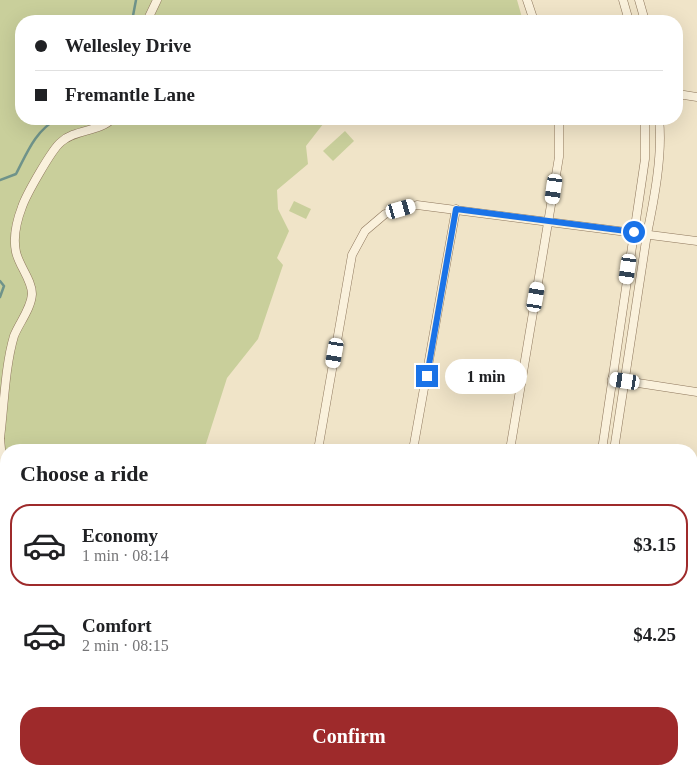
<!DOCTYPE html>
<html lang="en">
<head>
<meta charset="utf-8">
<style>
  body { margin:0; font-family:"Times New Roman",serif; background:#f6f6f6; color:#202124; height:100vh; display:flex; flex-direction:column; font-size:19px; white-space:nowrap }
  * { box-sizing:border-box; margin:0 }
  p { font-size:16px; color:#757577 }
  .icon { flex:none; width:28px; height:28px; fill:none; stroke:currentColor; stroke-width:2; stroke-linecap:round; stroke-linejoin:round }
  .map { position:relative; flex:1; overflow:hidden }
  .details { position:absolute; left:0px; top:444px; width:698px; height:331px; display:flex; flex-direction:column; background:#fff; border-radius:20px 20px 0 0; box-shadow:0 5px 20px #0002 }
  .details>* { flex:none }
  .banner { position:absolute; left:15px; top:15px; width:668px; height:110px; border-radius:20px; box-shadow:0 5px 20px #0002; display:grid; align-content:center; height:110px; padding:0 20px; background:#fff }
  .end { position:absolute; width:22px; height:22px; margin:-11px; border:6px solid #1a73e8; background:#fff; box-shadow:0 0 0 2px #fff }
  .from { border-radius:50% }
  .bubble { position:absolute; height:35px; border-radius:18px; background:#fff; box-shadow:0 5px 20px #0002; font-size:16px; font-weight:700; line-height:35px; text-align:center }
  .car { position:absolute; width:15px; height:30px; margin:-15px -8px; border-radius:6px; box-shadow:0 0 4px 1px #0007; background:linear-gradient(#fff 24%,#345 0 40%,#fff 0 76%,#345 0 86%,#fff 0) }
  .banner b { display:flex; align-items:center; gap:18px; height:48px; font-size:19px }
  .banner b+b { border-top:1px solid #e0e0e0 }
  .banner i { width:12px; height:12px; background:#202124 }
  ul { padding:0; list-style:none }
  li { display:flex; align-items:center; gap:15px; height:82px; margin:0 10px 8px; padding:0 10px; border:2px solid transparent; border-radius:20px }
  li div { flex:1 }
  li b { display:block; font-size:19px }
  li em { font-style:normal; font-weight:700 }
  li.current { border-color:#9e2a2b }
  li>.icon { width:45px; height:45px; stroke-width:1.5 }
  h2 { padding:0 20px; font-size:22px; line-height:60px }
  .primary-button { display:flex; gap:10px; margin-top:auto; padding:10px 20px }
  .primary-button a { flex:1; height:58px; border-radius:20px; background:#9e2a2b; color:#fff; font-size:20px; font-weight:700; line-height:58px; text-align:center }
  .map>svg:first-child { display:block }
  .green { fill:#c9cf9b }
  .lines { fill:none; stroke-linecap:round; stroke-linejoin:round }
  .stream { stroke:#6f938a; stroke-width:2.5 }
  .minor-casing { stroke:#8d765c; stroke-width:9 }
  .minor { stroke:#faf1dc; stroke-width:8 }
  .route { stroke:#1a73e8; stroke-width:6 }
</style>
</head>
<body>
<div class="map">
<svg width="697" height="774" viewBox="0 0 697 774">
  <rect width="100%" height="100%" fill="#f0e4c8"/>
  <g class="green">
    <path d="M0,0H517L523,21H21V119H327L306,146L308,164L277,190L278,209L289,231L277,258L283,265L258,339L227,378L204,450H6V769H169L170,774H0Z"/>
    <path d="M345,131L354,141L333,161L323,151Z"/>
    <path d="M294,201L311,209L306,219L289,211Z"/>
  </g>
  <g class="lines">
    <g class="stream">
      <path d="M132,21L136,0"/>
      <path d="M0,180L16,174C27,153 35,131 57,119"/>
      <path d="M0,281L4,286L0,297"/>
    </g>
    <defs>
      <g id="minor">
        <path d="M527,0L534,21"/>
        <path d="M623,0L629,21"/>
        <path d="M639,0L645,21"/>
        <path d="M147,21L157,0"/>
        <path d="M676,96L684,95L697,97"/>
        <path d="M612,379L697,392"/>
        <path d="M0,438C4,407 5,366 14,336C19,323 31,309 32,294C32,280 19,266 16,252C13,238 17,220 22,207C26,195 52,149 61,142C75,129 99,132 112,119"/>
        <path d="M0,439L5,489L0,510"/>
        <path d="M318,450L352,255L365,231L385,214L417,205L697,241"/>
        <path d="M413,450L456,209"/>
        <path d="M510,450L559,157V119"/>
        <path d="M602,450L645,159V119"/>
        <path d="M614,450L647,234C654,200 663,154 659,119"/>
        <path d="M691,545L697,546"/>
        <path d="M691,700L697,709"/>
        <path d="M212,769L214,774"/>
        <path d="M312,769L314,774"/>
        <path d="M415,769L417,774"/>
        <path d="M522,769L525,774"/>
        <path d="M616,774L623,769"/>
        <path d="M636,774L641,769"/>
      </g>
    </defs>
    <use href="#minor" class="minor-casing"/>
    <use href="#minor" class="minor"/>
  </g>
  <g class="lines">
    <path class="route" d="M427,376L456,209L634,232"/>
  </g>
</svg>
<i class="end from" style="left:634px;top:232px"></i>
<i class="end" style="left:427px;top:376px"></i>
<div class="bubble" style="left:445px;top:359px;width:82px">1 min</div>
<i class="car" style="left:554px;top:189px;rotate:188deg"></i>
<i class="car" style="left:401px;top:209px;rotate:74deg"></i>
<i class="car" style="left:628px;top:269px;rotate:188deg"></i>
<i class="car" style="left:536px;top:297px;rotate:10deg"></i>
<i class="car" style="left:335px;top:353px;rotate:190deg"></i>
<i class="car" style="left:625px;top:381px;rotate:279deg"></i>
<div class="banner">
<b><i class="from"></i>Wellesley Drive</b>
<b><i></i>Fremantle Lane</b>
</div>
<section class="details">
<h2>Choose a ride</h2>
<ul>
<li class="current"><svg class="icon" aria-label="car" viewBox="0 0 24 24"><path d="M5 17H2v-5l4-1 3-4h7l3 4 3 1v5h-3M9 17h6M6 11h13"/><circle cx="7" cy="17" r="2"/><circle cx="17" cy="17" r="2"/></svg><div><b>Economy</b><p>1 min · 08:14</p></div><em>$3.15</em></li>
<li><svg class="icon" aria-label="car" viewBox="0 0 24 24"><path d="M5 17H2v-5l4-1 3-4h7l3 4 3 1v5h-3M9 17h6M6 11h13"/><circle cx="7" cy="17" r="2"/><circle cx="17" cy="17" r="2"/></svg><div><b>Comfort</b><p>2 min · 08:15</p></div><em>$4.25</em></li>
</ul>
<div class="primary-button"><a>Confirm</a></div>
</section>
</div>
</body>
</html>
